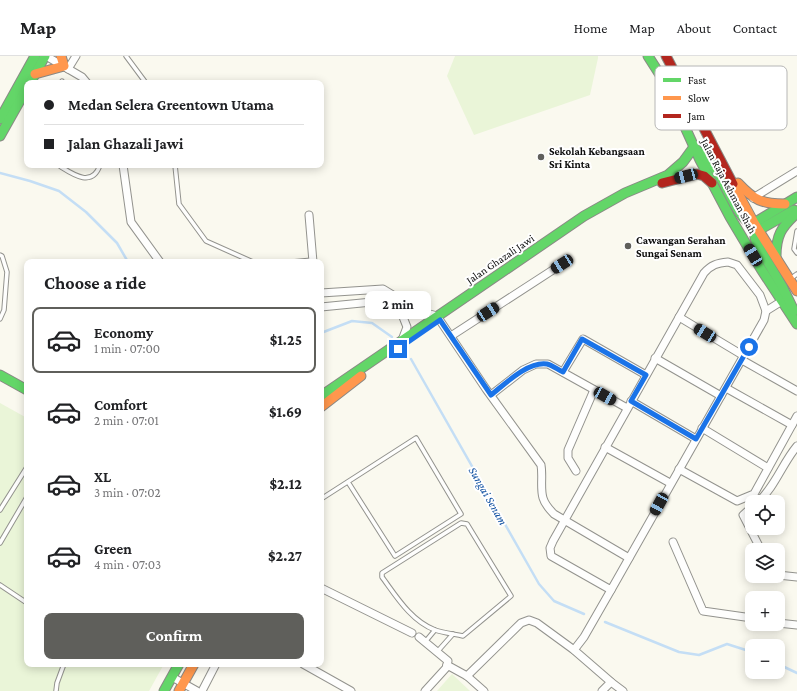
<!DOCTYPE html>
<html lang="en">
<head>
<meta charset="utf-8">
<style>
  body { margin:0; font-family:"Crimson Pro",serif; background:#f2f2f2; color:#202124; height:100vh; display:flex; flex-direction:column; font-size:15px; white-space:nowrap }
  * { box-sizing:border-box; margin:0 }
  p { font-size:13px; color:#757577 }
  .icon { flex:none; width:22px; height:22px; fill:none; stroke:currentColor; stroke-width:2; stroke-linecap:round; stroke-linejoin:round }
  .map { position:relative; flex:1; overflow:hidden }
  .side { position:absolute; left:24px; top:203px; width:300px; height:408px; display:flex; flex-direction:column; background:#fff; border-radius:8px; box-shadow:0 2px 10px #0003 }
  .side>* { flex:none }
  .guide { position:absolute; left:24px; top:24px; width:300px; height:88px; border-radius:8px; box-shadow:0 2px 10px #0003; display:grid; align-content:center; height:88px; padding:0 20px; background:#fff }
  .buttons { position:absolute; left:745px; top:439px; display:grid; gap:8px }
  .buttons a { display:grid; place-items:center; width:40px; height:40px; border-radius:8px; background:#fff; box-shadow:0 2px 10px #0003; font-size:20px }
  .end { position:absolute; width:18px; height:18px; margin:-9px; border:5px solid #1a73e8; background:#fff; box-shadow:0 0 0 2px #fff }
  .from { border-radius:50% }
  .bubble { position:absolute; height:28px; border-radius:8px; background:#fff; box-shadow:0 2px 10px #0003; font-size:13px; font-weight:700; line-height:28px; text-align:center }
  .car { position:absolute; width:12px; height:24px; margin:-12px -6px; border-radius:5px; box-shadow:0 0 3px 1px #0007; background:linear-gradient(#222 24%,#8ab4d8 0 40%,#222 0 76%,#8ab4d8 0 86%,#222 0) }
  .guide b { display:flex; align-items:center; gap:14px; height:38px; font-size:15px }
  .guide b+b { border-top:1px solid #e0e0e0 }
  .guide i { width:10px; height:10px; background:#202124 }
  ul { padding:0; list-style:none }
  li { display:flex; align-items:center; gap:12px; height:66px; margin:0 8px 6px; padding:0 12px; border:2px solid transparent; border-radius:8px }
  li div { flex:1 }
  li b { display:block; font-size:15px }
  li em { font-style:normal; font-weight:700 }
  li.active { border-color:#5f5f5b }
  li>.icon { width:36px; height:36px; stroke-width:1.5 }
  h2 { padding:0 20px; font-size:18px; line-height:48px }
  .button { display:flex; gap:8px; margin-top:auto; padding:8px 20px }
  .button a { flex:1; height:46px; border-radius:8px; background:#5f5f5b; color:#fff; font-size:16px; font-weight:700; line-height:46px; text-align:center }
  header { display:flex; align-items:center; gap:24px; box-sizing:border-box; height:56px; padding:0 20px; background:#fff; border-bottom:1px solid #e0e0e0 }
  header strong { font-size:19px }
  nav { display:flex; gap:22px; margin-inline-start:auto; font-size:14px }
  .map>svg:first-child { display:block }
  .pitch { fill:#eaf5d8 }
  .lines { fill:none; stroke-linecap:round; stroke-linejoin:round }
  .stream { stroke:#c4def5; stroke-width:2.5 }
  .lane-casing { stroke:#93938e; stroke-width:5.5 }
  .street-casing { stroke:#93938e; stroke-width:9 }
  .fast-casing { stroke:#8a8985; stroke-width:11 }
  .slow-casing { stroke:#8a8985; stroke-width:11 }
  .jam-casing { stroke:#8a8985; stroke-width:11 }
  .lane { stroke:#fefefd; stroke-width:3.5 }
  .street { stroke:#fefefd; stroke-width:7 }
  .fast { stroke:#63d668; stroke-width:9 }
  .slow { stroke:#ff974d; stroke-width:9 }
  .jam { stroke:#b3261e; stroke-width:9 }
  .route { stroke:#1a73e8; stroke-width:5 }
  .poi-dot { fill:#5f5f5b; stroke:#fff; stroke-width:1.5 }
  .labels { text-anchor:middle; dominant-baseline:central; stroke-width:4; stroke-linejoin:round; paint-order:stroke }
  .poi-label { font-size:11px; font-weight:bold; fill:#0c0c0c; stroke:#fff; text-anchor:start }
  .street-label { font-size:11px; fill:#0c0c0c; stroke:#fff }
  .water-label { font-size:12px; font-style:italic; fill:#1151a1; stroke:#fff }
  .key { fill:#fff; stroke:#b6b6b6; stroke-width:1 }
  .key-label { font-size:11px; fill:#0c0c0c }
</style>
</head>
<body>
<header>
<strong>Map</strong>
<nav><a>Home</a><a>Map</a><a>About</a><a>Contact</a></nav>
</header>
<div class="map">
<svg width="797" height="635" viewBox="0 0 797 635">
  <rect width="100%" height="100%" fill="#faf9ef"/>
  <g class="pitch">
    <path d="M455,0H598V2L590,39L474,79L447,20Z"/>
    <path d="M0,347L27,362V608H164L149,635H0Z"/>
    <path d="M452,618L470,635H437Z"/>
  </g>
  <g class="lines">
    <g class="stream">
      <path d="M0,117L30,125L59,135L86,156L117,187L128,206"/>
      <path d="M321,277L352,265L372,267L392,281"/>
      <path d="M411,303L539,528L554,545L584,558"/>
      <path d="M605,566L679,596L699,599L727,588L752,596"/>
      <path d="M778,608L797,617"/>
    </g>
    <defs>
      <g id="lane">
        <path d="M126,0L146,27"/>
        <path d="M61,27L62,25L63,27"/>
        <path d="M58,109C71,117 92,133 100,109"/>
        <path d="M175,109L179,148L206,185L253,206"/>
        <path d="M797,175L794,193L797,197"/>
        <path d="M0,199L2,200L7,216L4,254L0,263"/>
        <path d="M292,206L313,204"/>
        <path d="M790,223L797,218"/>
        <path d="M321,443L416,382L461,458L395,500L348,426"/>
        <path d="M0,454L27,411"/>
        <path d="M461,467L467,468L511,540L463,580C454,578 444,577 435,574C411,565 396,540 382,521V517Z"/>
        <path d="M0,487L27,441"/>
        <path d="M0,529L27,547"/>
        <path d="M425,586L435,574"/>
        <path d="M437,596L453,578"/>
        <path d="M56,635L57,627L64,608"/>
      </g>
      <g id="street">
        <path d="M46,0L82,21L87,27"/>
        <path d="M68,13L76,0"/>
        <path d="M123,109L131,166L160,206"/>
        <path d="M753,142L797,115"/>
        <path d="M309,159L313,206"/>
        <path d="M728,206L737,209L760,239L766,255L764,264L611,534L551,500L550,492L553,485L704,217C711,209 717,207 728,206Z"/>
        <path d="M321,237L383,233L411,250L426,257L437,260L486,333L541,409C543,420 540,432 543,442C545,449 550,454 554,458L629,502"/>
        <path d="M321,251L382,245L393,250L403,261L407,271L402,284"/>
        <path d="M766,255L782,245"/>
        <path d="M679,261L744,300"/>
        <path d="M451,280L562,208"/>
        <path d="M655,302L721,340"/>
        <path d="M742,304L797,335"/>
        <path d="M563,316L583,283L646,319"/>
        <path d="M726,332L792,369"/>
        <path d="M491,339L523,314L536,308H548L627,352"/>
        <path d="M631,345L696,383"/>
        <path d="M702,372L768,412"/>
        <path d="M605,391L670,427"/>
        <path d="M679,413L737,445L754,438L797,360"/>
        <path d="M576,415L568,402V394L594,334"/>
        <path d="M758,446C775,431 782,408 797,390"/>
        <path d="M752,451L743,459L761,494"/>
        <path d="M673,486L703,555L752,562"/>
        <path d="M778,519L797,521"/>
        <path d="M321,532L412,577"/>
        <path d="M778,567L797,569"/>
        <path d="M419,581L448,605L446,612L425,635"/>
        <path d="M574,594L584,581L611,534"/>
        <path d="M303,608L351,635"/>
        <path d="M447,609L467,620L484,635"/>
        <path d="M467,620L521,567L529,564L537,567L574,594L611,626L602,635"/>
        <path d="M172,621L197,635"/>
        <path d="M611,626L623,635"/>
        <path d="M202,635L216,608"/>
      </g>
      <g id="fast">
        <path d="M648,0L664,25L700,104L730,161L761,213L797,268"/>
        <path d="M30,27L45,0"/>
        <path d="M0,63L35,0"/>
        <path d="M0,80L27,32"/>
        <path d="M754,167L755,182L757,188L782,230L794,255"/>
        <path d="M754,167L797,141"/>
        <path d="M759,174L794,154"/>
        <path d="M776,201C776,180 781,171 797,157"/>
        <path d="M0,319L27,334"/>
        <path d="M321,340L584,160L625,137L668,119L683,106L694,91C703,99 713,108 719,119C731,139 737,163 759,174"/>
        <path d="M164,635L179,608"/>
      </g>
      <g id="slow">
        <path d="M35,18L64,10L61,0"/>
        <path d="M738,127C754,144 762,148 785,148"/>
        <path d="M733,128L754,167L797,235"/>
        <path d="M321,351L361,320"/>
        <path d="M179,635L194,608"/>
      </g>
      <g id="jam">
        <path d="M666,0L733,128"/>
        <path d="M662,127L697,118L704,120L712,127"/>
      </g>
    </defs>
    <use href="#lane" class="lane-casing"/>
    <use href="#street" class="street-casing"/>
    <use href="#fast" class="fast-casing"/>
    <use href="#slow" class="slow-casing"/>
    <use href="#jam" class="jam-casing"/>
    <use href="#lane" class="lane"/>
    <use href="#street" class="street"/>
    <use href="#fast" class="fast"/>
    <use href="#slow" class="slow"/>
    <use href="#jam" class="jam"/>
  </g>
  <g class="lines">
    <path class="route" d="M398,293L440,264L491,339C505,328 528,305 547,308C552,309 558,314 563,316L582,283L646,319L631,345L696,383L749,291"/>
  </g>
  <g class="poi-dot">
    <circle cx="541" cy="101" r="4"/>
    <circle cx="628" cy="190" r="4"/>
  </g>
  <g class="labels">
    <g class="poi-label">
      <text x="549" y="95">Sekolah Kebangsaan<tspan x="549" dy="13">Sri Kinta</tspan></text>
      <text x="636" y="184">Cawangan Serahan<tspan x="636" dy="13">Sungai Senam</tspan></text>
    </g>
    <g class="street-label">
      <text transform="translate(729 130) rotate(62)">Jalan Raja Ashman Shah</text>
      <text transform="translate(500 203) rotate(-34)">Jalan Ghazali Jawi</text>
    </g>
    <g class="water-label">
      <text transform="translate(488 440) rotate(60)">Sungai Senam</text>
    </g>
  </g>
  <rect x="655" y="10" width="132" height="64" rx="6" class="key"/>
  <rect x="663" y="22" width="18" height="4" fill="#63d668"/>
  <rect x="663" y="40" width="18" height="4" fill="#ff974d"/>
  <rect x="663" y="58" width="18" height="4" fill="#b3261e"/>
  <g class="key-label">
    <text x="688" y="28">Fast</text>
    <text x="688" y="46">Slow</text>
    <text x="688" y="64">Jam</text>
  </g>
</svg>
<div class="buttons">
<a><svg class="icon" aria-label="locate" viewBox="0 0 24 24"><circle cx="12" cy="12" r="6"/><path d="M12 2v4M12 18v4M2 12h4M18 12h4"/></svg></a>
<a><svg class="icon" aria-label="layers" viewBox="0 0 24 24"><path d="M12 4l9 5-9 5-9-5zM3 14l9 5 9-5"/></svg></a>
<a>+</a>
<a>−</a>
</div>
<i class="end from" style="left:749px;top:291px"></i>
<i class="end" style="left:398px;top:293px"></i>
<div class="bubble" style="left:365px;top:235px;width:66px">2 min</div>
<i class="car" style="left:686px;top:120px;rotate:255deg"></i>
<i class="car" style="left:753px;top:199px;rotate:329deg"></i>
<i class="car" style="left:562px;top:208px;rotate:237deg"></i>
<i class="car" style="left:488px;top:256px;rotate:57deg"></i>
<i class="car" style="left:705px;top:277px;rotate:301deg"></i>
<i class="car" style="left:605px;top:340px;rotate:119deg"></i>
<i class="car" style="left:659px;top:448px;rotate:209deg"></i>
<div class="guide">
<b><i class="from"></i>Medan Selera Greentown Utama</b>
<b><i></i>Jalan Ghazali Jawi</b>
</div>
<section class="side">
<h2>Choose a ride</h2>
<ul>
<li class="active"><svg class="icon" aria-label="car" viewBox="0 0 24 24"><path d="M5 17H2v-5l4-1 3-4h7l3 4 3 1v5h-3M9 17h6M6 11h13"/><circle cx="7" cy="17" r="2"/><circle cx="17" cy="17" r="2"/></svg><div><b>Economy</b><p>1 min · 07:00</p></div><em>$1.25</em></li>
<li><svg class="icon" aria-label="car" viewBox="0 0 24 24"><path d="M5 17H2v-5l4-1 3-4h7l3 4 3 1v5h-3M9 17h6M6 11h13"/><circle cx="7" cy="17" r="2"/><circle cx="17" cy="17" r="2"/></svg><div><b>Comfort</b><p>2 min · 07:01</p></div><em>$1.69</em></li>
<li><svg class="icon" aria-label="car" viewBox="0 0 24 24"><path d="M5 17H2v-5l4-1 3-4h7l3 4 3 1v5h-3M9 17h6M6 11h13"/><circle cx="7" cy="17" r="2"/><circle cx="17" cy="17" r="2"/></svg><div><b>XL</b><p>3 min · 07:02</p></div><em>$2.12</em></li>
<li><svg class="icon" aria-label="car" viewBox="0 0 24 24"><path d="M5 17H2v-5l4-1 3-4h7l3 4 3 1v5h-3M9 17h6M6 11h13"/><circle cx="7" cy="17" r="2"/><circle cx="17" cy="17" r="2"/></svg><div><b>Green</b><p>4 min · 07:03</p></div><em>$2.27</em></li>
</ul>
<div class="button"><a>Confirm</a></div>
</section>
</div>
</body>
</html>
